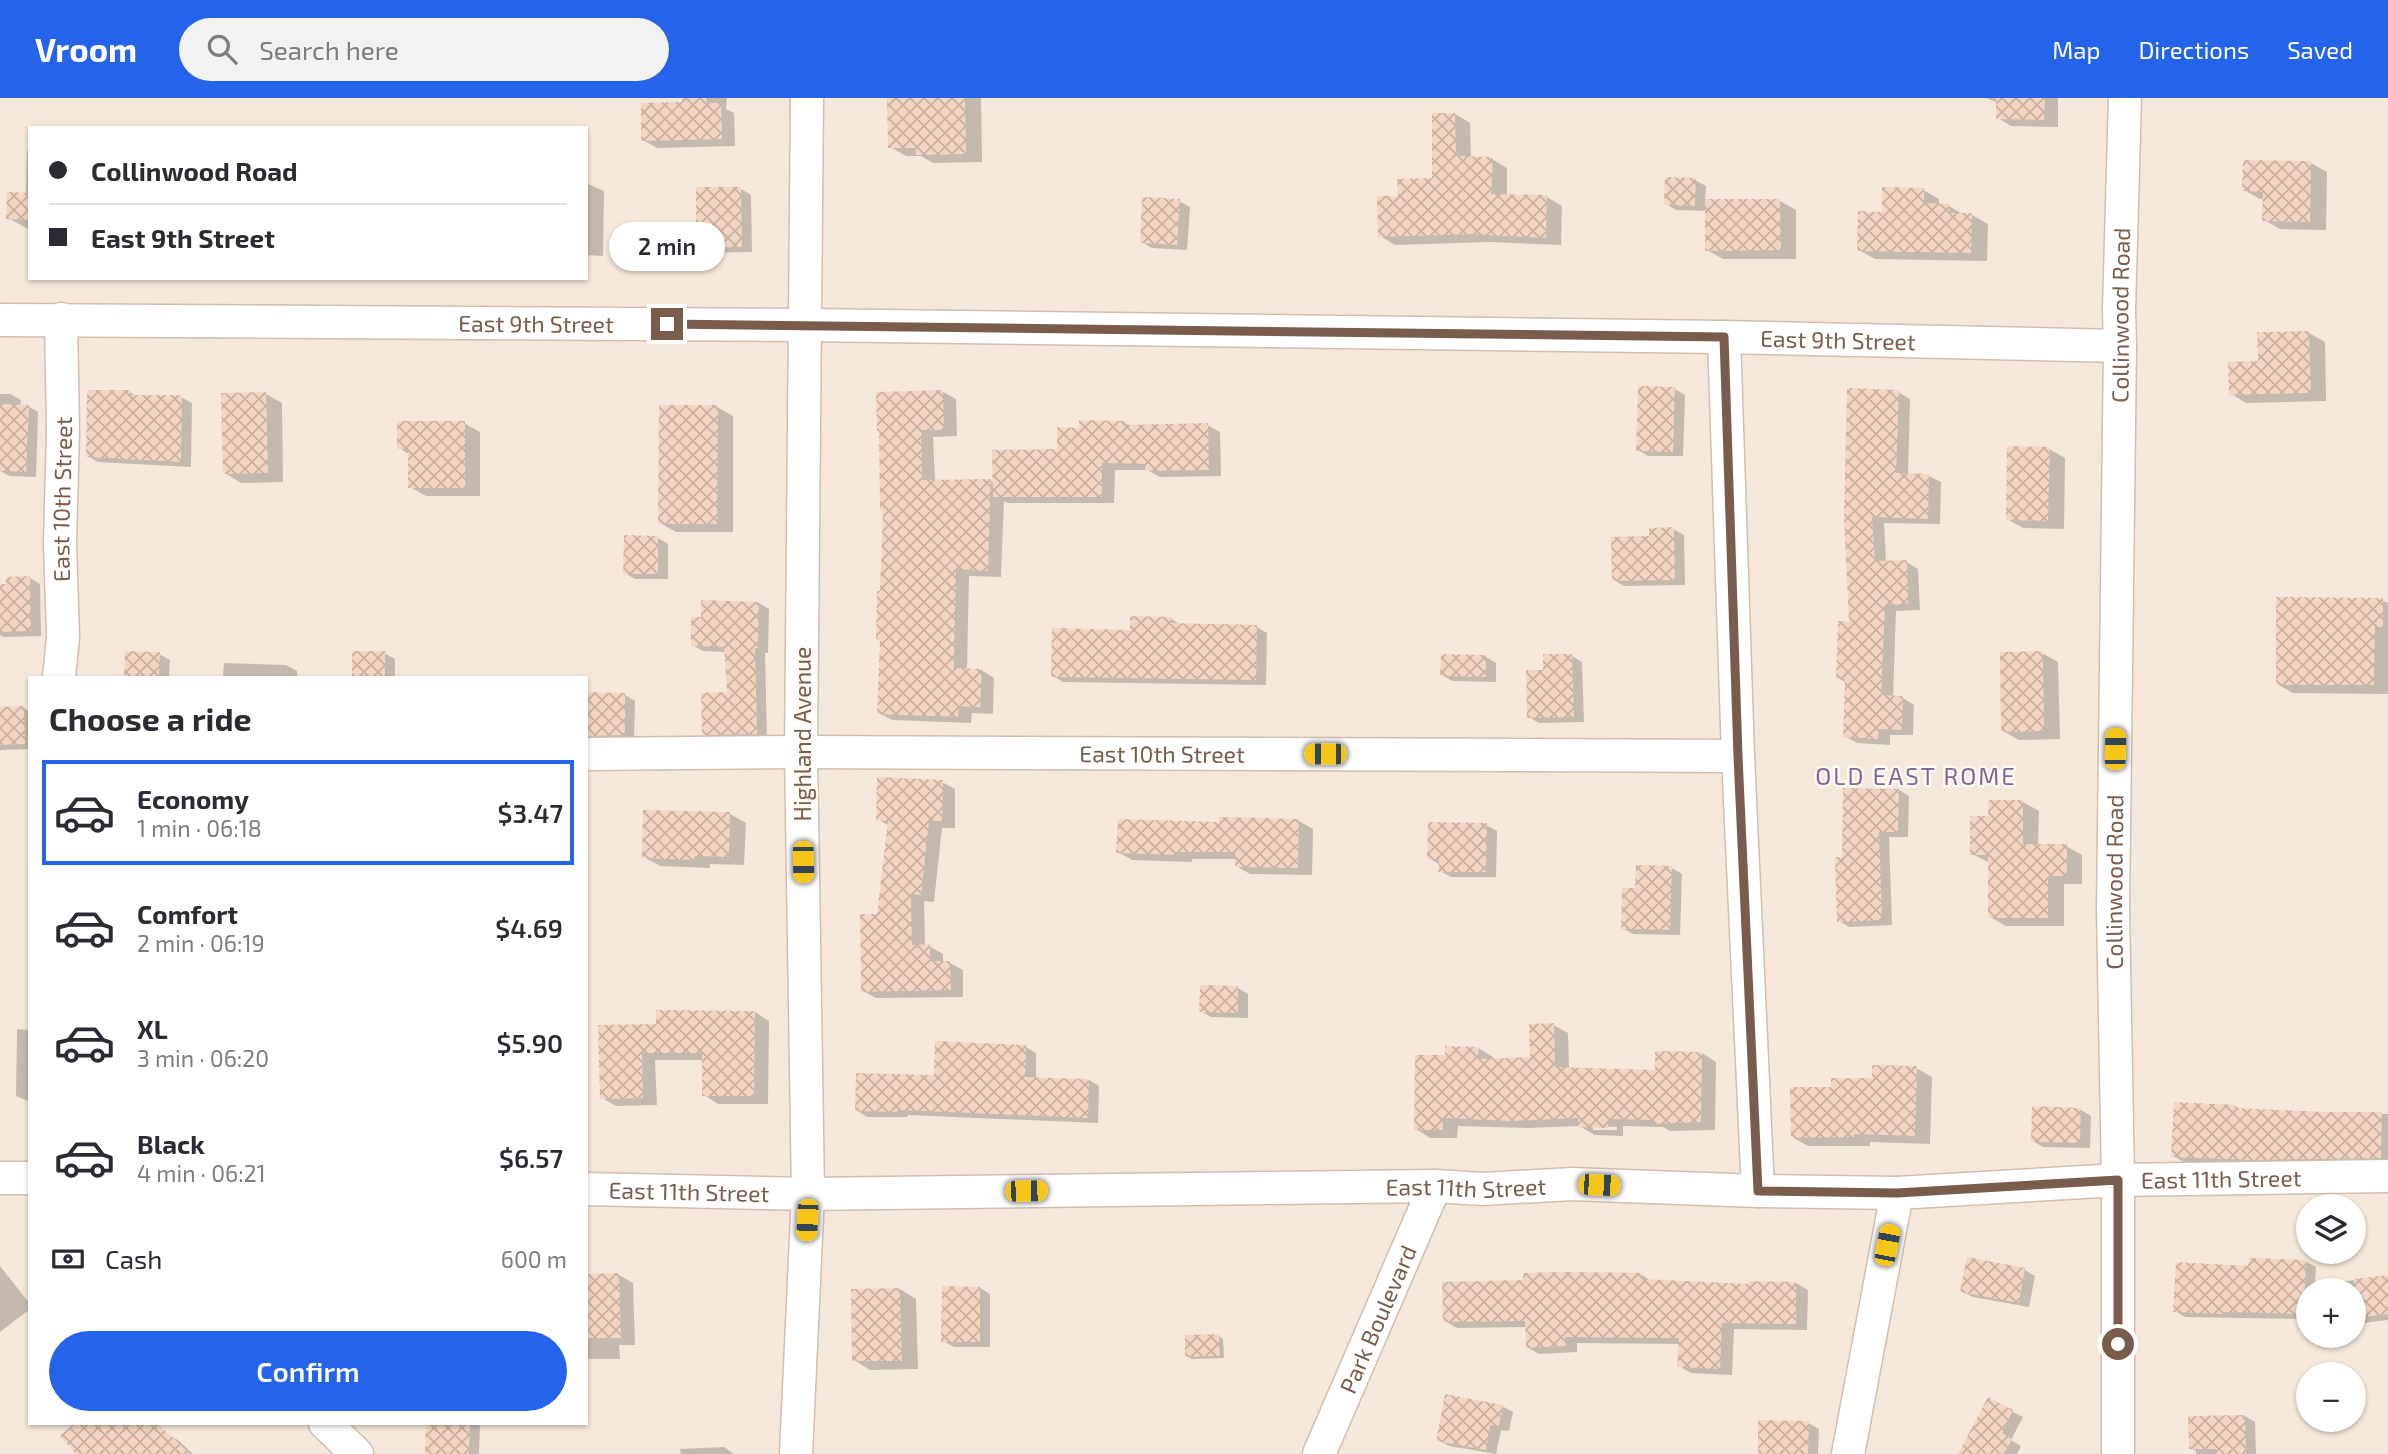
<!DOCTYPE html>
<html lang="en">
<head>
<meta charset="utf-8">
<style>
  body { margin:0; font-family:"Exo 2",sans-serif; background:#f2f2f3; color:#2b2b33; height:100vh; display:flex; flex-direction:column; font-size:26px; white-space:nowrap }
  * { box-sizing:border-box; margin:0 }
  p { font-size:23px; color:#7c7c81 }
  .icon { flex:none; width:38px; height:38px; fill:none; stroke:currentColor; stroke-width:2; stroke-linecap:round; stroke-linejoin:round }
  .map { position:relative; flex:1; overflow:hidden }
  .panel { position:absolute; left:28px; top:578px; width:560px; height:749px; display:flex; flex-direction:column; background:#fff; border-radius:0px; box-shadow:0 2px 5px #0004 }
  .panel>* { flex:none }
  .banner { position:absolute; left:28px; top:28px; width:560px; height:154px; border-radius:0px; box-shadow:0 2px 5px #0004; display:grid; align-content:center; height:154px; padding:0 21px; background:#fff }
  .controls { position:absolute; left:2296px; top:1096px; display:grid; gap:14px }
  .controls a { display:grid; place-items:center; width:70px; height:70px; border-radius:50%; background:#fff; box-shadow:0 2px 5px #0004; font-size:35px }
  .end { position:absolute; width:32px; height:32px; margin:-16px; border:9px solid #7a5c4d; background:#fff; box-shadow:0 0 0 4px #fff }
  .from { border-radius:50% }
  .bubble { position:absolute; height:49px; border-radius:24px; background:#fff; box-shadow:0 2px 5px #0004; font-size:23px; font-weight:600; line-height:49px; text-align:center }
  .car { position:absolute; width:21px; height:42px; margin:-21px -10px; border-radius:9px; box-shadow:0 0 5px 2px #0007; background:linear-gradient(#f5c518 24%,#345 0 40%,#f5c518 0 76%,#345 0 86%,#f5c518 0) }
  .banner b { display:flex; align-items:center; gap:24px; height:66px; font-size:26px }
  .banner b+b { border-top:2px solid #e1e1e2 }
  .banner i { width:18px; height:18px; background:#2b2b33 }
  ul { padding:0; list-style:none }
  li { display:flex; align-items:center; gap:21px; height:105px; margin:0 14px 10px; padding:0 7px; border:4px solid transparent; border-radius:0px }
  li div { flex:1 }
  li b { display:block; font-size:26px }
  li em { font-style:normal; font-weight:600 }
  li.selected { border-color:#2563eb }
  li>.icon { width:63px; height:63px; stroke-width:1.5 }
  h2 { padding:0 21px; font-size:32px; line-height:84px }
  .pay { display:flex; align-items:center; gap:18px; height:77px; padding:0 21px; font-size:26px }
  .pay p { margin-inline-start:auto }
  .action { display:flex; gap:14px; margin-top:auto; padding:14px 21px }
  .action a { flex:1; height:80px; border-radius:42px; background:#2563eb; color:#fff; font-size:28px; font-weight:600; line-height:80px; text-align:center }
  header { display:flex; align-items:center; gap:42px; box-sizing:border-box; height:98px; padding:0 35px; background:#2563eb; color:#fff }
  header strong { font-size:33px }
  nav { display:flex; gap:38px; margin-inline-start:auto; font-size:24px }
  .search { width:490px; height:63px; background:#f2f2f3; display:flex; align-items:center; gap:18px; box-sizing:border-box; padding:0 24px; border-radius:38px; color:#7c7c81; font-size:26px }
  .map>svg:first-child { display:block }
  .residential { fill:#f5e8da; fill-rule:evenodd }
  .shadow { fill:#0003; fill-rule:evenodd }
  .building { fill:url(#building-cross-hatch) }
  .lines { fill:none; stroke-linecap:round; stroke-linejoin:round }
  .minor-casing { stroke:#d1beb0; stroke-width:35 }
  .minor { stroke:#fff; stroke-width:32 }
  .route { stroke:#7a5c4d; stroke-width:9 }
  .labels { text-anchor:middle; dominant-baseline:central; stroke-width:5; stroke-linejoin:round; paint-order:stroke }
  .street-label { font-size:23px; fill:#7a5c4d; stroke:#fffaf3 }
  .neighbourhood-label { font-size:24px; letter-spacing:2px; fill:#846695; stroke:#fffaf3 }
</style>
</head>
<body>
<header>
<strong>Vroom</strong>
<div class="search"><svg class="icon" aria-label="search" viewBox="0 0 24 24"><circle cx="10" cy="10" r="6"/><path d="M15 15l6 6"/></svg>Search here</div>
<nav><a>Map</a><a>Directions</a><a>Saved</a></nav>
</header>
<div class="map">
<svg width="2388" height="1356" viewBox="0 0 2388 1356">
  <defs>
    <pattern id="building-cross-hatch" width="8" height="8" patternUnits="userSpaceOnUse" patternTransform="scale(1.75)"><rect width="8" height="8" fill="#f3d5c3"/><path d="M0 0l8 8M0 8l8-8" fill="none" stroke="#cab0a1"/></pattern>
  </defs>
  <rect width="100%" height="100%" fill="#fdf6ec"/>
  <path class="residential" d="M0,0H2388V1356H0ZM30,30H586V180H30ZM30,579H586V1325H30ZM2308,1108H2354V1153H2308ZM2308,1192H2354V1237H2308ZM2308,1276H2354V1321H2308Z"/>
  <g class="shadow">
    <path d="M684,0H727L726,11L734,15L735,48L657,50L643,42L684,5Z"/>
    <path d="M889,0H981L982,64L933,65L921,58H906L890,49Z"/>
    <path d="M1986,0H2058V29L2011,28L1998,20V5Z"/>
    <path d="M1455,16L1470,25L1471,61H1492L1507,70V98L1547,99L1562,108L1561,147L1489,144L1395,147L1380,138L1400,99L1434,82Z"/>
    <path d="M27,53H30V132L8,120L26,96Z"/>
    <path d="M2245,63L2311,65L2327,74L2326,132L2280,131L2264,122L2265,101H2260L2244,92Z"/>
    <path d="M1695,82L1706,88L1705,103H1780L1796,112V161H1723L1707,152V113L1676,112L1666,106Z"/>
    <path d="M586,85L604,93L603,158L586,157Z"/>
    <path d="M741,91L751,97L752,154L690,155L680,149L698,129Z"/>
    <path d="M1923,92L1939,101V108H1949L1964,117H1972L1988,126L1987,163L1875,161L1859,152L1883,115Z"/>
    <path d="M1179,103L1190,109L1187,152L1152,150L1142,144Z"/>
    <path d="M2309,235L2325,244L2326,303L2246,305L2230,295L2260,265Z"/>
    <path d="M1675,291L1685,297L1683,358H1648L1638,352Z"/>
    <path d="M130,294L137,299H181L192,305L191,369L98,364L88,358Z"/>
    <path d="M943,294L956,301L957,338L933,339L935,384L991,383L995,385L1059,353L1080,332L1125,325L1132,329L1207,327L1220,334L1221,378L1160,379L1147,372H1115L1114,405H1008L1004,403L1001,479L969,478L967,572H981L994,580L993,616L972,615L971,625L892,622L879,615L884,413L881,333Z"/>
    <path d="M1898,294L1910,301L1908,377L1929,378L1941,384L1940,426L1884,425L1886,465L1906,464L1918,471L1920,512L1896,513L1893,599L1903,600L1914,607L1913,637H1890V647L1857,645L1845,638L1847,585L1838,580L1851,525L1846,420Z"/>
    <path d="M0,296H10L21,302L20,308H28L38,314L36,379L10,378L0,373Z"/>
    <path d="M266,296L282,305L283,384L241,385L225,375Z"/>
    <path d="M717,309L733,318V434H676L660,425Z"/>
    <path d="M464,325L480,334V398H426L410,389L409,356L399,350Z"/>
    <path d="M2049,351L2065,360L2064,431L2023,430L2007,421Z"/>
    <path d="M1673,431L1684,437L1685,487L1624,488L1614,482Z"/>
    <path d="M658,440L668,446V481H635L625,475Z"/>
    <path d="M30,480L40,486L41,538L3,539L0,537V488Z"/>
    <path d="M2382,502L2388,505V596L2293,595L2277,586Z"/>
    <path d="M759,505L769,511L768,555H765L767,641L714,642L704,636L728,596L726,554L703,553L692,547L703,521Z"/>
    <path d="M1171,521L1181,527L1257,529L1267,535L1266,587L1063,584L1053,578L1131,534Z"/>
    <path d="M127,555L159,556L170,562L169,579H126Z"/>
    <path d="M353,555H384L395,561V579H354Z"/>
    <path d="M2042,555L2058,564L2060,641L2019,642L2003,633Z"/>
    <path d="M1572,558L1582,564L1584,624L1539,625L1529,619L1545,574Z"/>
    <path d="M1486,559L1496,565V584L1452,583L1442,577Z"/>
    <path d="M224,565L286,567L297,573V579H223Z"/>
    <path d="M625,597L635,603L634,642L597,643L587,637Z"/>
    <path d="M24,610L30,614V651L0,652V611Z"/>
    <path d="M942,684L955,691V730H942L934,804L924,803L925,848H929L943,856V865H950L963,872V899L876,900L863,893L879,817L889,728L878,721Z"/>
    <path d="M1899,692L1909,698L1908,739H1889L1892,827L1849,829L1839,823L1843,760Z"/>
    <path d="M2023,704L2039,713L2038,748H2066L2082,757V786H2064V828H2006L1990,819V765L1972,756L1989,720Z"/>
    <path d="M730,716L746,725L744,767L710,766V770L660,768L644,759Z"/>
    <path d="M1299,723L1313,731L1312,777L1250,776L1236,768L1237,761H1192V764L1132,762L1118,754L1220,725Z"/>
    <path d="M1486,727L1497,733L1496,779H1451L1440,773V767L1429,760Z"/>
    <path d="M1672,770L1682,776L1680,837L1633,836L1622,830L1636,792Z"/>
    <path d="M1238,890L1248,896V920L1211,919L1201,913Z"/>
    <path d="M755,914L769,923L768,1006H718L704,997V962H655L657,1007L616,1008L602,1000L658,927Z"/>
    <path d="M1553,927L1568,935L1569,971L1656,973L1702,955L1716,964L1715,1032L1670,1033L1663,1029L1623,1028V1038L1595,1037L1579,1028L1527,1030L1458,1028L1457,1040H1430L1416,1031L1447,959L1478,950L1493,959V963L1532,961ZM1593,1028L1617,1029V1032H1593Z"/>
    <path d="M17,931L30,932V1004L16,998Z"/>
    <path d="M1026,949L1036,955V981L1089,982L1099,988L1098,1025L908,1017L907,1019H867L856,1012L935,979Z"/>
    <path d="M1916,970L1932,979L1930,1046L1870,1044V1048H1808L1792,1039L1833,991Z"/>
    <path d="M2235,1008L2242,1012L2388,1016V1065L2264,1067L2184,1064L2173,1058Z"/>
    <path d="M2081,1012L2091,1018L2090,1050L2043,1049L2033,1043Z"/>
    <path d="M2305,1163L2316,1169L2315,1186L2388,1179V1222L2354,1226V1192H2308V1221L2185,1219L2175,1213L2250,1169Z"/>
    <path d="M0,1168L30,1206V1211L0,1234Z"/>
    <path d="M2025,1172L2035,1178L2029,1209L1973,1199L1962,1193Z"/>
    <path d="M619,1177L633,1185L635,1247H619L620,1261H591L586,1259V1178Z"/>
    <path d="M1642,1177L1653,1184L1751,1188L1796,1185L1808,1192L1807,1232L1734,1231L1732,1277L1691,1275L1679,1268L1680,1246L1577,1245V1254L1539,1256L1527,1249L1526,1229L1457,1230L1445,1223Z"/>
    <path d="M980,1190L990,1196V1249H954L943,1243Z"/>
    <path d="M900,1191L916,1201L918,1271L870,1272L854,1262L853,1193Z"/>
    <path d="M1219,1238L1223,1241L1224,1260L1192,1261L1187,1258Z"/>
    <path d="M1988,1301L2023,1319L2011,1342L2021,1348L2017,1356H1968Z"/>
    <path d="M1502,1308L1513,1314L1509,1333L1501,1332L1496,1356L1449,1348L1438,1342Z"/>
    <path d="M2245,1318L2255,1324L2256,1356H2196V1353L2191,1350Z"/>
    <path d="M77,1325H154L163,1335L178,1342L193,1356H78L62,1338Z"/>
    <path d="M428,1325H480L479,1356H427Z"/>
    <path d="M1808,1325L1819,1331L1818,1356H1759Z"/>
    <path d="M724,1349L734,1356H681L680,1351Z"/>
  </g>
  <g class="building">
    <path d="M682,0H706L707,5H721L722,41L641,43V5L682,4Z"/>
    <path d="M887,0H965L966,56L916,57L915,50H888Z"/>
    <path d="M1996,0H2045L2044,22L1996,21Z"/>
    <path d="M1432,15H1455L1456,58L1493,59L1491,96L1547,97L1546,140L1472,136L1378,139L1377,98H1398L1397,81L1432,80Z"/>
    <path d="M2243,62L2311,63L2310,124L2262,123L2263,94L2242,93Z"/>
    <path d="M1665,79L1696,80L1695,108L1664,107Z"/>
    <path d="M696,89H741L742,149L678,150L677,127H696Z"/>
    <path d="M1882,89L1924,90V105L1949,106V115H1972L1971,155L1857,153L1858,113L1882,114Z"/>
    <path d="M7,94L30,95V122L6,121Z"/>
    <path d="M1142,99L1180,101L1177,147L1140,145Z"/>
    <path d="M1705,101H1780L1781,152L1705,153Z"/>
    <path d="M2309,233L2311,295L2229,297L2228,264L2258,263L2257,234Z"/>
    <path d="M1638,288L1675,289L1673,354L1636,353Z"/>
    <path d="M1847,290L1899,292L1896,375L1929,376L1928,421L1872,419L1875,463L1907,462L1908,506L1885,507L1881,597L1903,598L1902,632L1879,631L1878,641L1843,639L1845,581H1836L1838,523L1849,524L1844,420Z"/>
    <path d="M87,292H130V297H182L181,364L86,359Z"/>
    <path d="M943,292L944,332H921L922,382L991,381L988,473L956,471L954,570L982,571L980,609L959,608L958,619L877,616L880,542L876,541L877,493H880L883,412H880L879,333H877L876,294Z"/>
    <path d="M266,294L268,375L223,376L221,295Z"/>
    <path d="M0,306L29,307L26,374L0,373Z"/>
    <path d="M659,307H718L717,426H658Z"/>
    <path d="M1079,322L1126,323L1125,327L1208,325L1209,372L1145,373V366L1102,365V399H993L992,352L1057,351V329L1079,330Z"/>
    <path d="M397,323H465V390H408V351H397Z"/>
    <path d="M2007,348L2050,349L2048,423L2006,422Z"/>
    <path d="M1674,429L1675,482L1612,483L1611,439L1649,438V430Z"/>
    <path d="M624,437L658,438V476H623Z"/>
    <path d="M30,478L31,533L0,534V486H6V479Z"/>
    <path d="M2276,499L2383,500V529H2375L2374,587H2276Z"/>
    <path d="M701,502L759,504L758,550H755L757,636L702,637L701,595L727,594L724,549L691,548V519H701Z"/>
    <path d="M1130,518L1172,519V525L1257,527L1256,582L1051,579L1052,530L1130,532Z"/>
    <path d="M125,553L160,554L159,579H124Z"/>
    <rect x="352" y="553" width="33" height="26"/>
    <path d="M2043,553L2044,633L2001,634L2000,554Z"/>
    <path d="M1441,556L1486,557V579L1440,578Z"/>
    <path d="M1543,556H1572L1574,619L1527,620L1526,572H1543Z"/>
    <path d="M586,594L625,595V637L586,638Z"/>
    <path d="M24,608L25,646L0,647V609Z"/>
    <path d="M877,679L943,682L942,723H929L921,797L911,796L912,847L930,846V863H950L951,892L861,894L860,816H877L888,723L876,722Z"/>
    <path d="M1843,690L1899,691L1898,734H1879L1882,822L1837,824L1835,759H1842Z"/>
    <path d="M1988,702H2023V746H2067V778H2048V820H1988V757H1970V718H1988Z"/>
    <path d="M643,712L730,714L729,759L695,758V762L642,760Z"/>
    <path d="M1219,719L1299,721L1298,770L1235,769V754H1178V757L1116,755L1118,721L1219,724Z"/>
    <path d="M1428,724L1487,725L1486,774H1438L1439,762L1427,761Z"/>
    <path d="M1636,767L1672,768L1670,832L1621,831L1622,790H1635Z"/>
    <path d="M1200,887L1238,888V915L1199,914Z"/>
    <path d="M656,912L755,913L754,998H702V955H642L643,1000L600,1001L598,927L656,926Z"/>
    <path d="M1554,925L1555,969L1655,972V953L1702,954L1701,1024L1654,1026V1022L1608,1021V1030L1578,1029V1020L1511,1023L1443,1020V1032H1414L1415,957H1445V948L1479,949L1478,961L1530,959L1529,926Z"/>
    <path d="M935,943L1026,947L1025,979L1089,981L1088,1020L898,1012L897,1014L855,1013L856,975L934,977Z"/>
    <path d="M1872,967L1917,968L1915,1038L1854,1036V1039L1791,1040L1790,989H1831V980H1872Z"/>
    <path d="M2174,1004L2235,1007V1010L2323,1014H2382L2381,1060L2253,1062L2171,1059Z"/>
    <path d="M2032,1008L2081,1010L2080,1045L2031,1044Z"/>
    <path d="M1967,1159L2025,1170L2019,1205L1960,1194Z"/>
    <path d="M2249,1160L2306,1162L2304,1216L2222,1214V1216L2173,1214L2176,1164L2248,1168Z"/>
    <path d="M1564,1174L1642,1175V1181L1749,1186V1183L1796,1184V1226L1722,1225L1720,1271L1677,1269L1679,1240L1565,1239L1566,1248L1526,1250L1525,1223L1443,1224L1442,1184L1523,1182V1175Z"/>
    <path d="M619,1175L621,1240H586V1176Z"/>
    <path d="M2388,1177V1216L2354,1220V1181Z"/>
    <path d="M942,1188L980,1189V1244H941Z"/>
    <path d="M900,1190L902,1263H852L851,1191Z"/>
    <path d="M1219,1236L1220,1258L1185,1259V1237Z"/>
    <path d="M1445,1296L1503,1307L1499,1328L1490,1327L1486,1352L1436,1343Z"/>
    <path d="M1988,1299L2013,1312L2002,1335L2012,1341L2004,1356H1958Z"/>
    <path d="M2245,1317L2246,1356H2217L2216,1351H2189L2188,1318Z"/>
    <path d="M1758,1322L1809,1323L1808,1356H1758Z"/>
    <path d="M74,1325H157L190,1356H76L60,1338Z"/>
    <path d="M426,1325H470L469,1356H425Z"/>
  </g>
  <g class="lines">
    <defs>
      <g id="minor">
        <path id="s1" d="M0,222L805,227L1724,239L2120,248"/>
        <path d="M1724,239L1738,658L1758,1093"/>
        <path id="s2" d="M59,579L63,539L60,445L63,333L61,221"/>
        <path id="s3" d="M586,656L801,654L1738,658"/>
        <path d="M0,1080H30"/>
        <path id="s4" d="M586,1091L808,1096L1435,1088L1482,1091L1572,1086L1758,1093L1897,1095L2118,1082L2388,1078"/>
        <path d="M325,1325L357,1356"/>
        <path d="M796,1356L808,1096L801,654L807,0"/>
        <path id="s5" d="M1319,1356L1435,1088"/>
        <path d="M1848,1356L1897,1095"/>
        <path id="s6" d="M2118,1356V1082L2113,812L2120,248L2119,212L2125,0"/>
      </g>
    </defs>
    <use href="#minor" class="minor-casing"/>
    <use href="#minor" class="minor"/>
  </g>
  <g class="lines">
    <path class="route" d="M667,226L1724,239L1738,658L1758,1093L1897,1095L2118,1082V1246"/>
  </g>
  <g class="labels">
    <g class="street-label">
      <text stroke="none"><textPath href="#s6" startOffset="1139">Collinwood Road</textPath></text>
      <text stroke="none"><textPath href="#s1" startOffset="536">East 9th Street</textPath></text>
      <text stroke="none"><textPath href="#s1" startOffset="1838">East 9th Street</textPath></text>
      <text stroke="none"><textPath href="#s2" startOffset="178">East 10th Street</textPath></text>
      <text transform="translate(802 636) rotate(-90)">Highland Avenue</text>
      <text stroke="none"><textPath href="#s3" startOffset="576">East 10th Street</textPath></text>
      <text stroke="none"><textPath href="#s6" startOffset="572">Collinwood Road</textPath></text>
      <text stroke="none"><textPath href="#s4" startOffset="1636">East 11th Street</textPath></text>
      <text stroke="none"><textPath href="#s4" startOffset="880">East 11th Street</textPath></text>
      <text stroke="none"><textPath href="#s4" startOffset="103">East 11th Street</textPath></text>
      <text stroke="none"><textPath href="#s5" startOffset="147">Park Boulevard</textPath></text>
    </g>
    <g class="neighbourhood-label">
      <text x="1916" y="677">OLD EAST ROME</text>
    </g>
  </g>
</svg>
<div class="controls">
<a><svg class="icon" aria-label="layers" viewBox="0 0 24 24"><path d="M12 4l9 5-9 5-9-5zM3 14l9 5 9-5"/></svg></a>
<a>+</a>
<a>−</a>
</div>
<i class="end from" style="left:2118px;top:1246px"></i>
<i class="end" style="left:667px;top:226px"></i>
<div class="bubble" style="left:609px;top:124px;width:116px">2 min</div>
<i class="car" style="left:2115px;top:651px;rotate:1deg"></i>
<i class="car" style="left:1325px;top:656px;rotate:270deg"></i>
<i class="car" style="left:803px;top:764px;rotate:179deg"></i>
<i class="car" style="left:1599px;top:1087px;rotate:92deg"></i>
<i class="car" style="left:1026px;top:1093px;rotate:89deg"></i>
<i class="car" style="left:807px;top:1122px;rotate:183deg"></i>
<i class="car" style="left:1887px;top:1147px;rotate:11deg"></i>
<div class="banner">
<b><i class="from"></i>Collinwood Road</b>
<b><i></i>East 9th Street</b>
</div>
<section class="panel">
<h2>Choose a ride</h2>
<ul>
<li class="selected"><svg class="icon" aria-label="car" viewBox="0 0 24 24"><path d="M5 17H2v-5l4-1 3-4h7l3 4 3 1v5h-3M9 17h6M6 11h13"/><circle cx="7" cy="17" r="2"/><circle cx="17" cy="17" r="2"/></svg><div><b>Economy</b><p>1 min · 06:18</p></div><em>$3.47</em></li>
<li><svg class="icon" aria-label="car" viewBox="0 0 24 24"><path d="M5 17H2v-5l4-1 3-4h7l3 4 3 1v5h-3M9 17h6M6 11h13"/><circle cx="7" cy="17" r="2"/><circle cx="17" cy="17" r="2"/></svg><div><b>Comfort</b><p>2 min · 06:19</p></div><em>$4.69</em></li>
<li><svg class="icon" aria-label="car" viewBox="0 0 24 24"><path d="M5 17H2v-5l4-1 3-4h7l3 4 3 1v5h-3M9 17h6M6 11h13"/><circle cx="7" cy="17" r="2"/><circle cx="17" cy="17" r="2"/></svg><div><b>XL</b><p>3 min · 06:20</p></div><em>$5.90</em></li>
<li><svg class="icon" aria-label="car" viewBox="0 0 24 24"><path d="M5 17H2v-5l4-1 3-4h7l3 4 3 1v5h-3M9 17h6M6 11h13"/><circle cx="7" cy="17" r="2"/><circle cx="17" cy="17" r="2"/></svg><div><b>Black</b><p>4 min · 06:21</p></div><em>$6.57</em></li>
</ul>
<div class="pay"><svg class="icon" aria-label="cash" viewBox="0 0 24 24"><path d="M3 7h18v10H3z"/><circle cx="12" cy="12" r="2"/></svg>Cash<p>600 m</p></div>
<div class="action"><a>Confirm</a></div>
</section>
</div>
</body>
</html>
